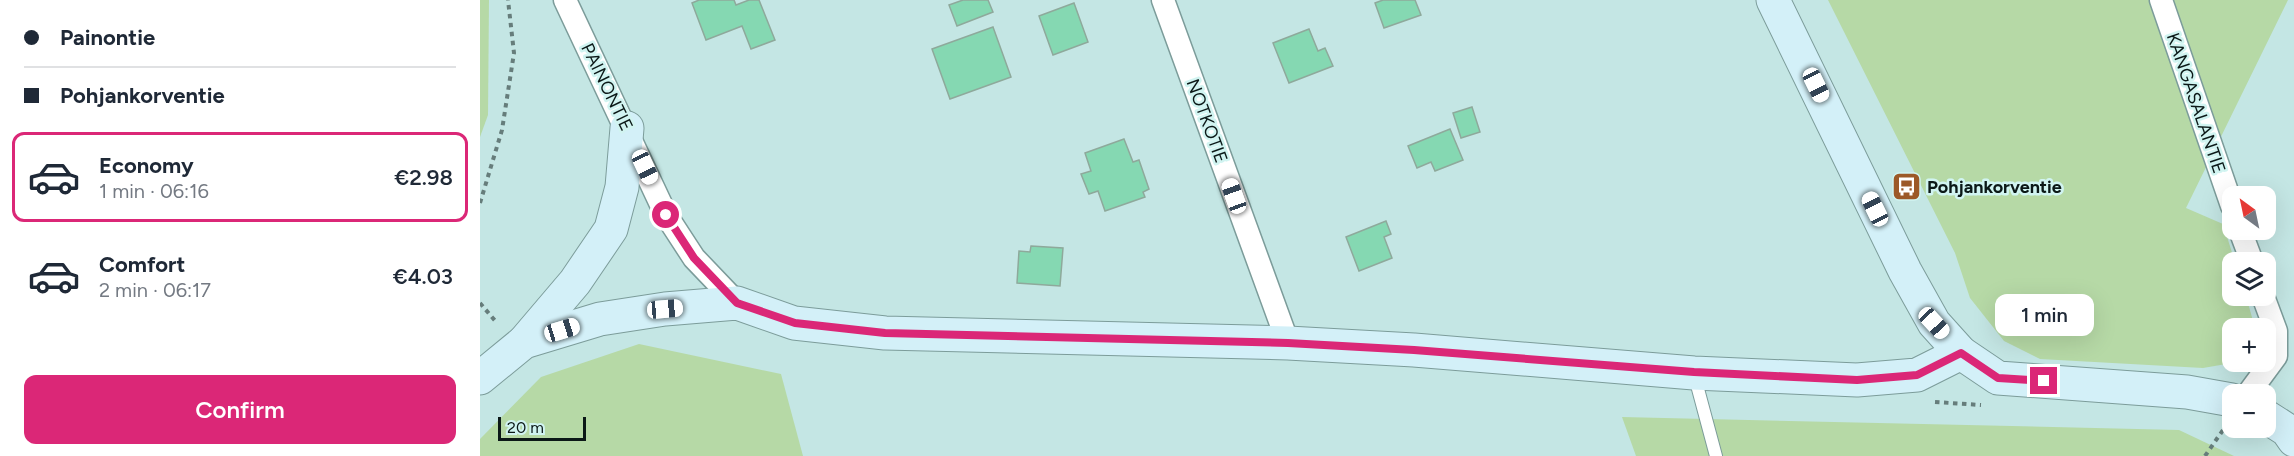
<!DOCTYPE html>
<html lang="en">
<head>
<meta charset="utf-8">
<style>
  body { margin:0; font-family:Figtree,sans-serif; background:#f2f2f3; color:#1f2937; height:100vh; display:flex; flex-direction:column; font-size:22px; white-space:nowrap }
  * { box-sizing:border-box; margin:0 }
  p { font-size:20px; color:#747a83 }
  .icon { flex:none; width:33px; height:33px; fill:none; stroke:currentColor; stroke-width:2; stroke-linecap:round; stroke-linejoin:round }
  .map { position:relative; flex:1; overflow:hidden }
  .drawer { display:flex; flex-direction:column; background:#fff; width:480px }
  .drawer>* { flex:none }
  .hud { display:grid; align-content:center; height:132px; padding:0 24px; background:#fff }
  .needle { width:39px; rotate:327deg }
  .tools { position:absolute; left:1742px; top:186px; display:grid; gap:12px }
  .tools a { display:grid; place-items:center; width:54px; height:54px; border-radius:12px; background:#fff; box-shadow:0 6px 24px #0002; font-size:30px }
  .scale { position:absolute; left:18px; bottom:15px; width:88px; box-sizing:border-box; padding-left:6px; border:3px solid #0b1817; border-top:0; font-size:16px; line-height:21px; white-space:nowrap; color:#0b1817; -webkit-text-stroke:4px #d1f4f1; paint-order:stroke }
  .end { position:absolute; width:27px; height:27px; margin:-14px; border:8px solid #db2777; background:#fff; box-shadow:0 0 0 3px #fff }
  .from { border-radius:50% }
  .bubble { position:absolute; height:42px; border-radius:12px; background:#fff; box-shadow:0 6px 24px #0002; font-size:20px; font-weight:600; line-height:42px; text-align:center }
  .car { position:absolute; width:18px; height:36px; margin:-18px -9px; border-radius:8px; box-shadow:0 0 4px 2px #0007; background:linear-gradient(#fff 24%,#345 0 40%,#fff 0 76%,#345 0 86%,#fff 0) }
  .hud b { display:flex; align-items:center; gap:21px; height:57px; font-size:22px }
  .hud b+b { border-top:2px solid #e0e1e3 }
  .hud i { width:15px; height:15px; background:#1f2937 }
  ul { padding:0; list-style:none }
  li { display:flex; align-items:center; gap:18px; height:90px; margin:0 12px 9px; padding:0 12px; border:3px solid transparent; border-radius:12px }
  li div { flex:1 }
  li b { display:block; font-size:22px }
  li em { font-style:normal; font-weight:600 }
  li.on { border-color:#db2777 }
  li>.icon { width:54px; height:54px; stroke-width:1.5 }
  .button { display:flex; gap:12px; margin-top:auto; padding:12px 24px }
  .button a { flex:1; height:69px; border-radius:12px; background:#db2777; color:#fff; font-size:24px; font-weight:600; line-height:69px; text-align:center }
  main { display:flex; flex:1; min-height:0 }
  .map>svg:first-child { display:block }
  .green { fill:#b6d9a6 }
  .building { fill:#85d8b2; stroke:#8ea99b; stroke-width:1.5 }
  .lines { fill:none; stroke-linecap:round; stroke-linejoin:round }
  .lane-casing { stroke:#7c9c9a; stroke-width:14 }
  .street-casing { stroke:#7c9c9a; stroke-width:25 }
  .secondary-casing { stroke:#7c9c9a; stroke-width:35 }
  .path { stroke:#667d7b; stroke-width:4; stroke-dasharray:4.5 4.5; stroke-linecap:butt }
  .lane { stroke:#fff; stroke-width:12 }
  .street { stroke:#fff; stroke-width:22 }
  .secondary { stroke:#d3f0f8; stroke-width:33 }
  .route { stroke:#db2777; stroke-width:8 }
  .labels { text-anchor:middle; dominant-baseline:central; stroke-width:5; stroke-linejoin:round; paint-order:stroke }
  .street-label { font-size:18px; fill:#0b1817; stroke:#d1f4f1 }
  .poi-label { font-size:18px; font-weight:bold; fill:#0b1817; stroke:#d1f4f1; text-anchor:start }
</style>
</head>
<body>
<main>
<section class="drawer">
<div class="hud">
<b><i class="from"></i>Painontie</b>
<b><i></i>Pohjankorventie</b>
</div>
<ul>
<li class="on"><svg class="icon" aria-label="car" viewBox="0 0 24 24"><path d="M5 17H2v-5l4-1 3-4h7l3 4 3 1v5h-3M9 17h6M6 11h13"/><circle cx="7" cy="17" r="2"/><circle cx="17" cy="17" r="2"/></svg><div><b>Economy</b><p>1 min · 06:16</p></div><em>€2.98</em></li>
<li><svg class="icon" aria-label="car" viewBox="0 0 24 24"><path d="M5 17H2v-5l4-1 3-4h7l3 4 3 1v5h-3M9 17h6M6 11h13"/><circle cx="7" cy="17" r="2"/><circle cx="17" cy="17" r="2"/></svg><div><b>Comfort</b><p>2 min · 06:17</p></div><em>€4.03</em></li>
</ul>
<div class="button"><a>Confirm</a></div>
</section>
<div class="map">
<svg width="1814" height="456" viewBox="0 0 1814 456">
  <rect width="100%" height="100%" fill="#c4e6e4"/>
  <g class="green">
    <path d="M0,0H9L8,115L0,137Z"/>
    <path d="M1348,0H1808L1706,208L1743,224L1755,262H1752V296H1766L1775,328H1752V362H1758L1723,368L1560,359L1524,341L1490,298L1475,253Z"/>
    <path d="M159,344L301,374L323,456H0V439L61,377Z"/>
    <path d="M1142,417L1699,430L1754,456H1156Z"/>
  </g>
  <g class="building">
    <path d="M219,0H254L256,5L269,0H279L295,40L271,49L262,26L226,40L212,3Z"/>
    <path d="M483,0H508L513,12L477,26L469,5Z"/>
    <path d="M903,0H935L941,15L904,28L895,3Z"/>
    <path d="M594,3L608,42L573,55L559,16Z"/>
    <path d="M513,27L531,77L470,99L452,49Z"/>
    <path d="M829,29L838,51L845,48L853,66L809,83L793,43Z"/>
    <path d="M992,107L1000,132L981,138L973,113Z"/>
    <path d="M970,129L983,160L955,171L951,162L937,168L928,146Z"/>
    <path d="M644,139L653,162L659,160L669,189L663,192L665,197L625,211L618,191L609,194L601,174L611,171L605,153Z"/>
    <path d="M906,221L911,234L904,237L912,258L879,271L866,237Z"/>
    <path d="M551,246L583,248L580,286L537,283L539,251L550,252Z"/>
  </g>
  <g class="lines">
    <defs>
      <path id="lane" d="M1214,374L1236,456"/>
      <g id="street">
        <path d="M85,0L186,215L214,258L257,303"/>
        <path d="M683,0L808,343"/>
        <path d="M1681,0L1752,206"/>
        <path d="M1760,230L1772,262"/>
        <path d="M1768,394L1796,356V331L1783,296"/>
      </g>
      <g id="secondary">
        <path d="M1293,0L1425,271L1454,323L1481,353L1518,378L1707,392L1752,400"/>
        <path d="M44,342L95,282L131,229L142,187L147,128"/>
        <path d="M0,378L44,342L120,319L185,309L257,303L314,323L405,333L808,343L934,350L1214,373L1377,380L1437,375L1481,353"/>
        <path d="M1785,416L1807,430L1814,440"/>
      </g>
    </defs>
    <use href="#lane" class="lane-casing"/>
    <use href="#street" class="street-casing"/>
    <use href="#secondary" class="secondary-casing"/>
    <g class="path">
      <path d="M0,203L22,130L34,53L28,0"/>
      <path d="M0,303L17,323"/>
      <path d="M1455,402L1501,405"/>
      <path d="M1725,456L1743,430"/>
    </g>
    <use href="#lane" class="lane"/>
    <use href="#street" class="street"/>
    <use href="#secondary" class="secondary"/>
  </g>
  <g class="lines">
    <path class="route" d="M186,215L214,258L257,303L315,323L405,333L808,343L934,350L1214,372L1377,380L1437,375L1481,353L1518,378L1564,381"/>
  </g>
  <defs>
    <symbol id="bus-square" viewBox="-11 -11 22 22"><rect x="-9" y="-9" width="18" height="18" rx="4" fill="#9c5928" stroke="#d1f4f1"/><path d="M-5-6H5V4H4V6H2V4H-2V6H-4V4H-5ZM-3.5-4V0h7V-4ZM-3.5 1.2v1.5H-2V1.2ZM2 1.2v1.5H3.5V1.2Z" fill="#fff"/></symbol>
  </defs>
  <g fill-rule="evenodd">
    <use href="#bus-square" x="1410" y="170" width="33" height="33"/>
  </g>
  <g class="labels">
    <g class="street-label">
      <text transform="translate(127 87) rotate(64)">PAINONTIE</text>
      <text transform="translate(1716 103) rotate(71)">KANGASALANTIE</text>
      <text transform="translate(727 121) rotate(70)">NOTKOTIE</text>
    </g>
    <g class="poi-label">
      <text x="1447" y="187">Pohjankorventie</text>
    </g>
  </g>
</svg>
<div class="tools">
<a><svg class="needle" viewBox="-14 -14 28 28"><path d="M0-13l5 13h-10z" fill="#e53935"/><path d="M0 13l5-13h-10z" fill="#747a83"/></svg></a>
<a><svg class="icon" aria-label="layers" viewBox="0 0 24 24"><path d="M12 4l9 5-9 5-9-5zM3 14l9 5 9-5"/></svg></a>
<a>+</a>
<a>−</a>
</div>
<div class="scale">20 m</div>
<i class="end from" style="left:186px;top:215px"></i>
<i class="end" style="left:1564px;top:381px"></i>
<div class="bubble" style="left:1515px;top:294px;width:99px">1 min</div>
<i class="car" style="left:1336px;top:85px;rotate:154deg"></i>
<i class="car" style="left:165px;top:167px;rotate:155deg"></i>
<i class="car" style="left:754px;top:196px;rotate:340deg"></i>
<i class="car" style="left:1395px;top:209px;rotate:334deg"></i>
<i class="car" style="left:185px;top:309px;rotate:85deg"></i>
<i class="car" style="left:1454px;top:323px;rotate:137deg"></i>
<i class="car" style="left:82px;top:330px;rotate:73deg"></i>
</div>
</main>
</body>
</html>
